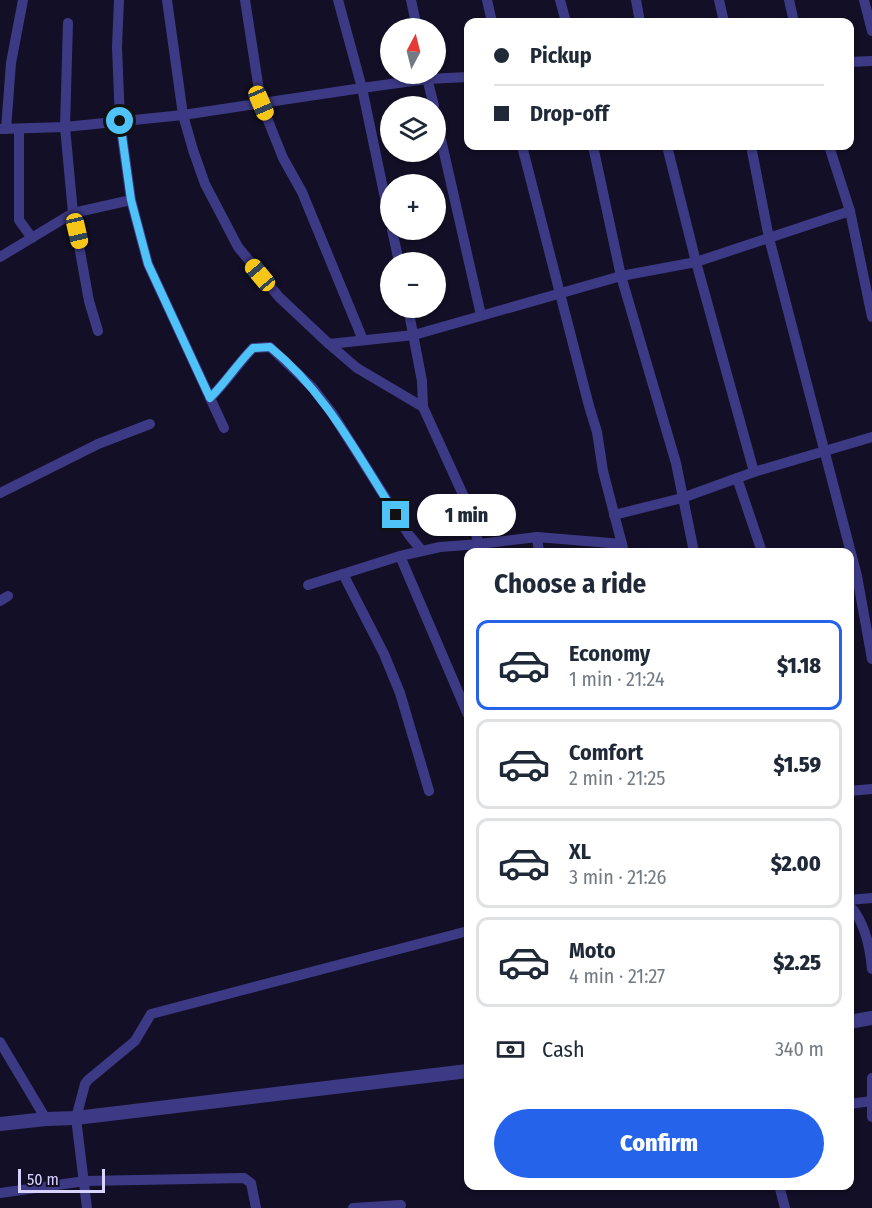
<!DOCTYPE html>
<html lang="en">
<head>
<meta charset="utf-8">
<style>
  body { margin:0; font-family:"Fira Sans Condensed",sans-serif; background:#f6f6f7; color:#1f2937; height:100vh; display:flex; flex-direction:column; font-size:22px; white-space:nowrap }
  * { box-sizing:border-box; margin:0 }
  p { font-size:20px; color:#747a83 }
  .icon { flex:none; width:33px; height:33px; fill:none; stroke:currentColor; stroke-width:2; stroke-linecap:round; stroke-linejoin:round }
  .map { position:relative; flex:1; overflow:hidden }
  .details { position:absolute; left:464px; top:548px; width:390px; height:642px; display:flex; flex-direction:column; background:#fff; border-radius:12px; box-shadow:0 2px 4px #0004 }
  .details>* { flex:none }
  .top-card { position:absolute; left:464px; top:18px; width:390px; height:132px; border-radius:12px; box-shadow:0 2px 4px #0004; display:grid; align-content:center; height:132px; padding:0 30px; background:#fff }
  .needle { width:39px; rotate:7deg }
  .buttons { position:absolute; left:380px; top:18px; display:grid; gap:12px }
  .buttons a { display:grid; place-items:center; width:66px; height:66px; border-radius:50%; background:#fff; box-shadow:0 2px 4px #0004; font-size:30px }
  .scale { position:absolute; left:18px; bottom:15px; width:87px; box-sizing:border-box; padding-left:6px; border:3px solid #d9d4ff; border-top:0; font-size:16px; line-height:21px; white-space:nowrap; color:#d9d4ff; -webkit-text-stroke:4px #130f26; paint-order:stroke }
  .end { position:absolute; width:27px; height:27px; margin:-14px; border:8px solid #4fc3f7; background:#111; box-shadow:0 0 0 3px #111 }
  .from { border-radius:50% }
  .bubble { position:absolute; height:42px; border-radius:21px; background:#fff; box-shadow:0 2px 4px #0004; font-size:20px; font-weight:800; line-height:42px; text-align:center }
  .car { position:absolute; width:18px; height:36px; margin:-18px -9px; border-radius:8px; box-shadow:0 0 4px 2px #0007; background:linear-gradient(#f5c518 24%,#345 0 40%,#f5c518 0 76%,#345 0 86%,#f5c518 0) }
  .top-card b { display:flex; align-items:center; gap:21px; height:57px; font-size:22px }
  .top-card b+b { border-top:2px solid #e0e1e3 }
  .top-card i { width:15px; height:15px; background:#1f2937 }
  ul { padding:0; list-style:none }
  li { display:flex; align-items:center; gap:18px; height:90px; margin:0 12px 9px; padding:0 18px; border:3px solid #e0e1e3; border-radius:12px }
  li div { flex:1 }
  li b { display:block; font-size:22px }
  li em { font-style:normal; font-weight:800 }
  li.current { border-color:#2563eb }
  li>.icon { width:54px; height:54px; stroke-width:1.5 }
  h2 { padding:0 30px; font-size:27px; line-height:72px }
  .pay { display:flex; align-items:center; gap:15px; height:66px; padding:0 30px; font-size:22px }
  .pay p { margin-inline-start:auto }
  .action { display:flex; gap:12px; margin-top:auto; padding:12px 30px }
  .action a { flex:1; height:69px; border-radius:36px; background:#2563eb; color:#fff; font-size:24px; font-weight:800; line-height:69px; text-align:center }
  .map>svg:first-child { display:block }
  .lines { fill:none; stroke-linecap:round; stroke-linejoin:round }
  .minor { stroke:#3d3a85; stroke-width:10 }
  .tertiary { stroke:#3d3a85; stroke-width:14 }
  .route { stroke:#4fc3f7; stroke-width:8 }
</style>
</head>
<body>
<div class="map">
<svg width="872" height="1208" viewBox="0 0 872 1208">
  <rect width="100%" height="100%" fill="#130f26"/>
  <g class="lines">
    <g class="minor">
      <path d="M119,0L117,47L120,121L131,200L148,264L224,428"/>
      <path d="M167,0L183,115L193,150L205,184L238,247L279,297L329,344L357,368L423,407L465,499L479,544L537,537L622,544"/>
      <path d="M245,0L261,103L283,158L302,192L363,340"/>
      <path d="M338,0L362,88L390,222"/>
      <path d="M411,0L417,28"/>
      <path d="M487,0L492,22"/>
      <path d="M560,0L566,22"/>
      <path d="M636,0L640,22"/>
      <path d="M719,0L724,22"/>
      <path d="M789,0L794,22"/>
      <path d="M864,0L872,31"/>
      <path d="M68,23L65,127L73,213L89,301L98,331"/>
      <path d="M849,62L872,61"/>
      <path d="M426,74L434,106"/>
      <path d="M435,113L481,315"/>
      <path d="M0,129L65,127L183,115L362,88L427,79L468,77"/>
      <path d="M6,129L11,63L23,0"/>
      <path d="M19,129V220L32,238"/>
      <path d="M522,146L589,406L597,432L603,471L624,552"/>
      <path d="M593,146L621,276L676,463L694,552"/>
      <path d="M667,146L696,262L754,472"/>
      <path d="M751,146L769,238L857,576L872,659"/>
      <path d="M829,146L850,211L872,317"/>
      <path d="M392,230L399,262"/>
      <path d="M0,257L73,213L131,200"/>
      <path d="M408,308L422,381L423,407"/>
      <path d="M329,344L414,335L621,276L696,262L850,211"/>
      <path d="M210,398C226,382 238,364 253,348L270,347L312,387L332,413L409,535L422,551"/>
      <path d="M737,478L762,552"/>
      <path d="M0,493L98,444L150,424"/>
      <path d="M614,515L682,498L754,472L872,437"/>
      <path d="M537,537L539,552"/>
      <path d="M400,556L468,715"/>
      <path d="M343,574L384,654L400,693L429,791"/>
      <path d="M308,585L400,556L440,547L479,544L480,552"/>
      <path d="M0,601L8,596"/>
      <path d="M849,791L872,789"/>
      <path d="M849,900L872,898"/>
      <path d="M849,905C865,921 870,947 872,969"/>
      <path d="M0,1042L46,1119"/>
      <path d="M872,1078V1117"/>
      <path d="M849,1104L872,1101"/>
      <path d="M779,1185L785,1208"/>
      <path d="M0,1193L85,1181L244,1178L251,1183L256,1208"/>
      <path d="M87,1208L76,1118L85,1084L88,1080L135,1041L151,1014L468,931"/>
      <path d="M353,1208L401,1205"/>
    </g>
    <g class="tertiary">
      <path d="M849,1022L872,1018"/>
      <path d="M0,1124L46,1119L76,1118L468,1071"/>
    </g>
  </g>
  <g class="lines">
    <path class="route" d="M120,121L131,200L148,264L210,398C226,382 237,364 253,348L270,347C326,392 358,456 396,515"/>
  </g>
</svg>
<div class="buttons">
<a><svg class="needle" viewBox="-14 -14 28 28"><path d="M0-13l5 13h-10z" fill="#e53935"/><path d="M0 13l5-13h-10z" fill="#747a83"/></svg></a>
<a><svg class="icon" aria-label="layers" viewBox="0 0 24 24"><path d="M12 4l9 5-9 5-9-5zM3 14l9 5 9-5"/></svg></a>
<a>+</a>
<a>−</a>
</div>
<div class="scale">50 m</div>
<i class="end from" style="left:120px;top:121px"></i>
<i class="end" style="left:396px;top:515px"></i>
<div class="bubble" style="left:417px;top:494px;width:99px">1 min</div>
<i class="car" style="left:261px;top:103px;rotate:157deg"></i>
<i class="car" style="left:77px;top:231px;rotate:167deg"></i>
<i class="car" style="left:260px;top:275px;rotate:320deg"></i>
<div class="top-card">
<b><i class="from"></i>Pickup</b>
<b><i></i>Drop-off</b>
</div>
<section class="details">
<h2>Choose a ride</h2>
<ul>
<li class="current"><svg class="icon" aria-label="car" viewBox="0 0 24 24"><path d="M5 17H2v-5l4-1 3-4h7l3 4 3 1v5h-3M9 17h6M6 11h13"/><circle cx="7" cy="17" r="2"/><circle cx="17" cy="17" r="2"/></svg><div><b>Economy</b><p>1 min · 21:24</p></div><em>$1.18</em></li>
<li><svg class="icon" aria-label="car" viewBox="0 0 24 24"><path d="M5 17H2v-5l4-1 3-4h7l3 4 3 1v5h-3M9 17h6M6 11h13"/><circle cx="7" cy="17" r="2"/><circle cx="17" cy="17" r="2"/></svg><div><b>Comfort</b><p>2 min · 21:25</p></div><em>$1.59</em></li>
<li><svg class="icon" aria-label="car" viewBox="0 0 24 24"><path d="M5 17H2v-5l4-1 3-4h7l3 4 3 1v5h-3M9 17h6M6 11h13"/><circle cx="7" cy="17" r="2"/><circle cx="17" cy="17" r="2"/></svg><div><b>XL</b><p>3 min · 21:26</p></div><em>$2.00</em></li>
<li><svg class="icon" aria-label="car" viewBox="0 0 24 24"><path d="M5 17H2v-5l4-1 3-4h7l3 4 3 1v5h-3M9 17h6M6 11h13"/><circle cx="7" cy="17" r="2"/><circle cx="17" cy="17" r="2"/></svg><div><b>Moto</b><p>4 min · 21:27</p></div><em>$2.25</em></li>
</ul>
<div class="pay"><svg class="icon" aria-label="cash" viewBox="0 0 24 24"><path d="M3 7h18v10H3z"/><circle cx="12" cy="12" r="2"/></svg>Cash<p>340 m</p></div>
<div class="action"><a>Confirm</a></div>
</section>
</div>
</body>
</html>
